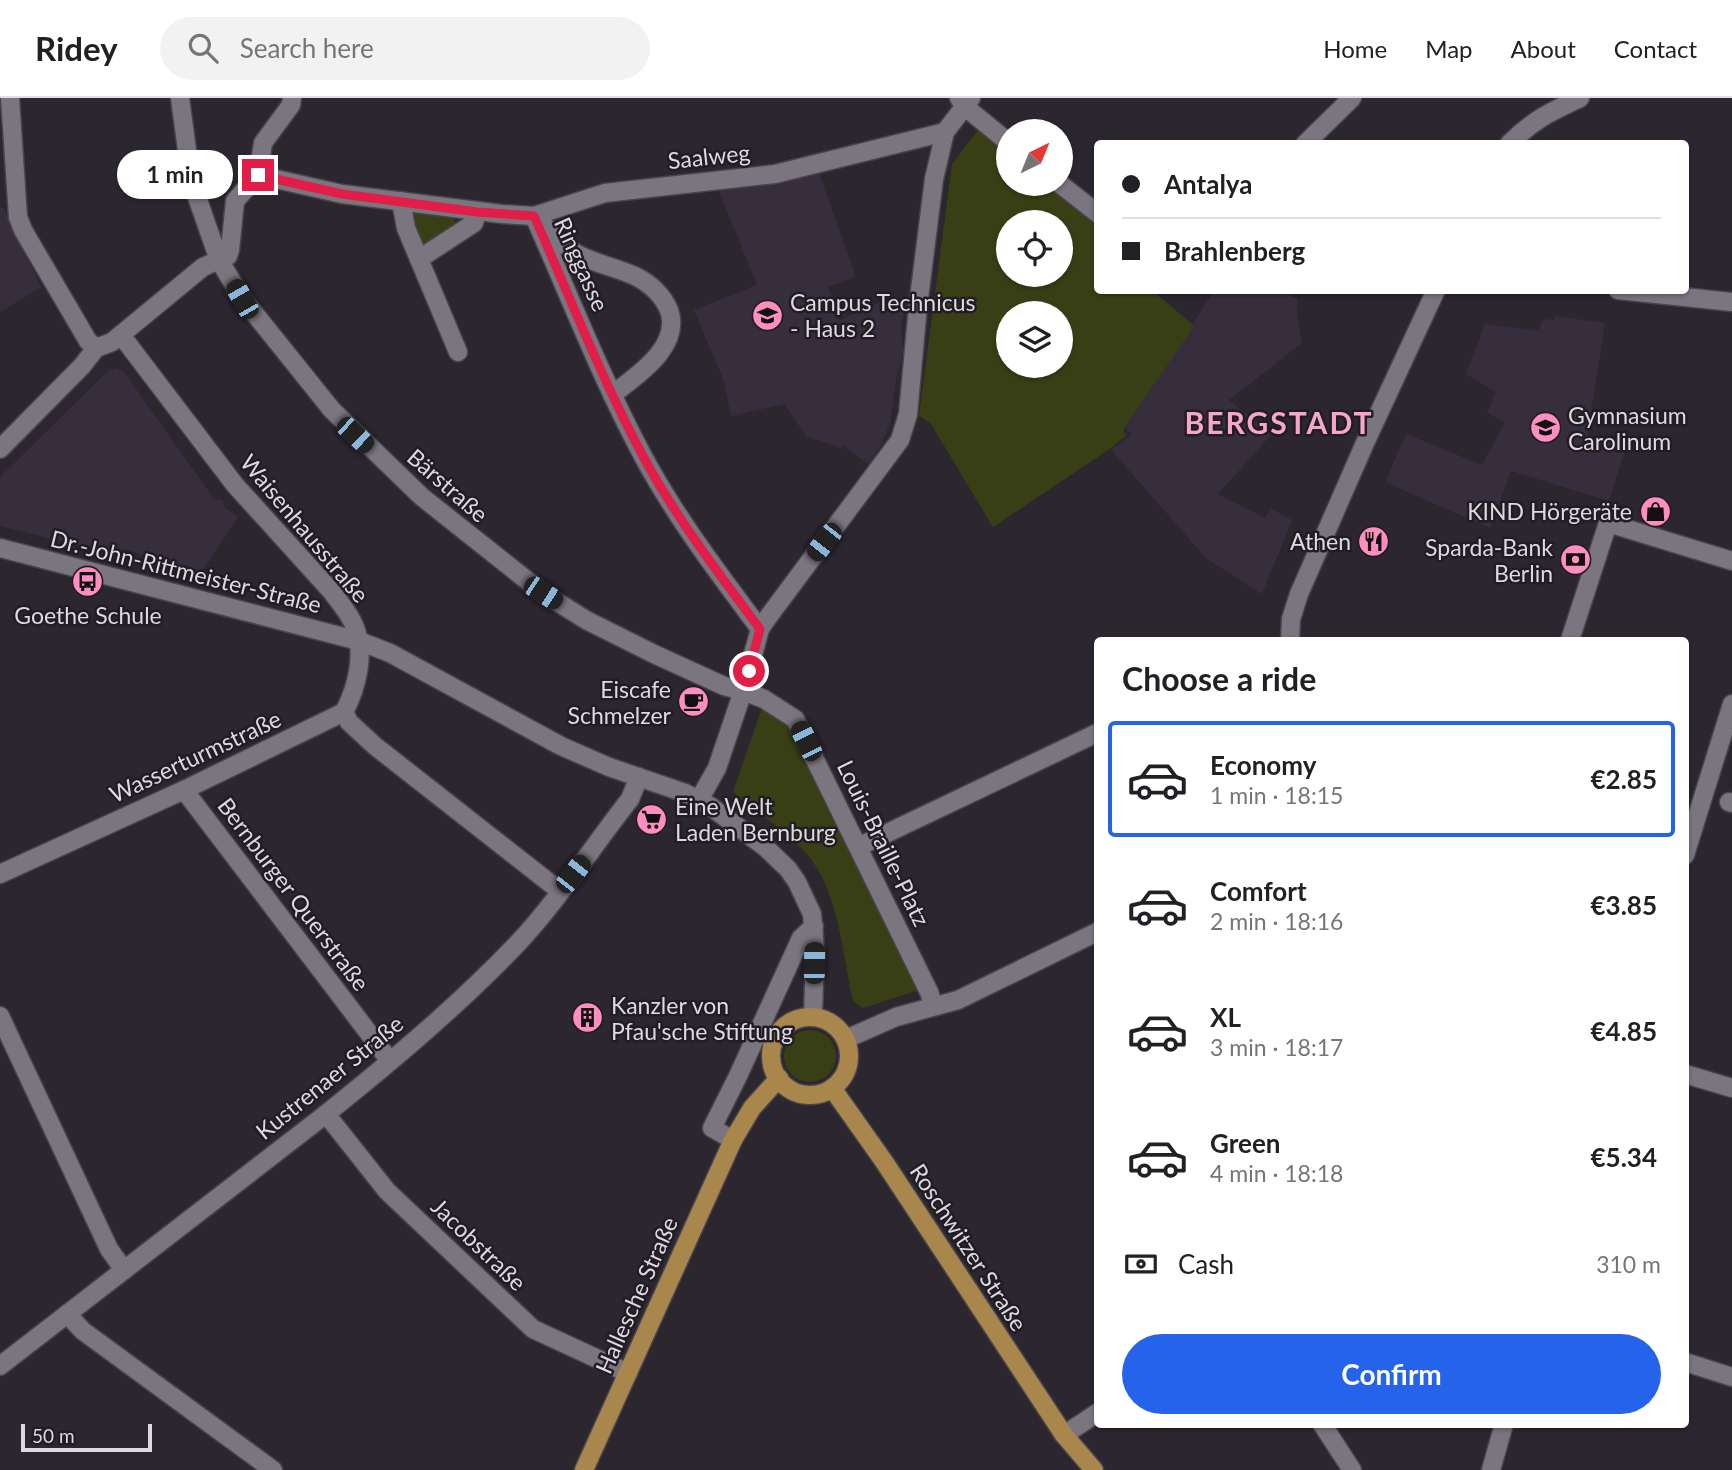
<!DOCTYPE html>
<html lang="en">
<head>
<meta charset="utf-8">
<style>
  body { margin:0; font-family:Lato,sans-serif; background:#f2f2f2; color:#202124; height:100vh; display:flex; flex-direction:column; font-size:26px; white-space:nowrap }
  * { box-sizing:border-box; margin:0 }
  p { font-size:23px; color:#757577 }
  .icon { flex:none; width:38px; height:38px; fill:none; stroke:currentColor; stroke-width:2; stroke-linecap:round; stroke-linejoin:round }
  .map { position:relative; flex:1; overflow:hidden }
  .details { position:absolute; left:1094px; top:539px; width:595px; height:791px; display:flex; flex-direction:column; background:#fff; border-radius:7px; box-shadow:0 2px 5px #0004 }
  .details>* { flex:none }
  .top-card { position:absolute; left:1094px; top:42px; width:595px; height:154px; border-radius:7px; box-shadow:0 2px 5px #0004; display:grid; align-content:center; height:154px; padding:0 28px; background:#fff }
  .needle { width:46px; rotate:43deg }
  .buttons { position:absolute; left:996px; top:21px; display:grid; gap:14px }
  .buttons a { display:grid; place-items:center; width:77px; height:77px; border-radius:50%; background:#fff; box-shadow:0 2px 5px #0004; font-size:35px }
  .scale { position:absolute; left:21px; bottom:18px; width:131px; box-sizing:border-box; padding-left:7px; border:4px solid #ddd9df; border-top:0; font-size:19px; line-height:24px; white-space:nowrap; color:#ddd9df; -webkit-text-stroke:5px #221d25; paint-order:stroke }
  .end { position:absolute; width:32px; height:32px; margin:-16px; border:9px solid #e11d48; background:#fff; box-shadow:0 0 0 4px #fff }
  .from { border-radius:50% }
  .bubble { position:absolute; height:49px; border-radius:24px; background:#fff; box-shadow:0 2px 5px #0004; font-size:23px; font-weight:700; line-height:49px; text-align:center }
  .car { position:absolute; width:21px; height:42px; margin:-21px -10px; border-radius:9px; box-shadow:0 0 5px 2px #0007; background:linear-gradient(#222 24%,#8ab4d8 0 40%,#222 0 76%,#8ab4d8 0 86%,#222 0) }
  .top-card b { display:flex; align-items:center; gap:24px; height:66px; font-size:26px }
  .top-card b+b { border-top:2px solid #e0e0e0 }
  .top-card i { width:18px; height:18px; background:#202124 }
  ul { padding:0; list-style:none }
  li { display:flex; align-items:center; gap:21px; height:116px; margin:0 14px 10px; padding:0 14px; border:4px solid transparent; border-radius:7px }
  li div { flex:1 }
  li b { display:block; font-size:26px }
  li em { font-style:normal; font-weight:700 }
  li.current { border-color:#2563eb }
  li>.icon { width:63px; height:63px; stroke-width:1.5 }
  h2 { padding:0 28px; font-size:32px; line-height:84px }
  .pay { display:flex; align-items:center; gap:18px; height:77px; padding:0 28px; font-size:26px }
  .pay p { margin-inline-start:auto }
  .action { display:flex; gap:14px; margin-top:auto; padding:14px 28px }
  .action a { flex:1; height:80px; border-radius:42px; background:#2563eb; color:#fff; font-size:28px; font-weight:700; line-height:80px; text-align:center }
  header { display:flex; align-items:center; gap:42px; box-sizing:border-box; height:98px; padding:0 35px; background:#fff; border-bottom:2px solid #e0e0e0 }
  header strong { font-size:33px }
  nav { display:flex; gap:38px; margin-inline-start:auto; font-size:24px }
  .search { width:490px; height:63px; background:#f2f2f2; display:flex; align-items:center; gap:18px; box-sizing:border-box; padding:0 24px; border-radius:38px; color:#757577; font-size:26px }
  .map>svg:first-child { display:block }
  .built { fill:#372e3d }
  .green { fill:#393f15; fill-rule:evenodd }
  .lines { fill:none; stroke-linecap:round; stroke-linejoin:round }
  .minor-casing { stroke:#48444b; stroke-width:21 }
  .major-casing { stroke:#48444b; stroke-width:21 }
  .minor { stroke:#7b757f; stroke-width:18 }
  .major { stroke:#a9864c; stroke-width:18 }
  .route { stroke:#e11d48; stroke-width:9 }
  .labels { text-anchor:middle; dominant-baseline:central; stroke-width:5; stroke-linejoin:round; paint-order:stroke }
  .street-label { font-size:23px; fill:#ddd9df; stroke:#221d25 }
  .poi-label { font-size:23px; fill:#ddd9df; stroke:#221d25; text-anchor:start }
  .district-label { font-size:30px; font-weight:bold; letter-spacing:2px; fill:#f5a7c7; stroke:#221d25 }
</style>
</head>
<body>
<header>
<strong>Ridey</strong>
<div class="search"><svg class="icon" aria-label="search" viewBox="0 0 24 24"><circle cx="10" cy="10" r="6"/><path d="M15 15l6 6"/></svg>Search here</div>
<nav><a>Home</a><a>Map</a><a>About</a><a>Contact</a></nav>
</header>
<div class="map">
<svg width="1732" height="1372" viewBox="0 0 1732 1372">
  <rect width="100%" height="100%" fill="#2c262f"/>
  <g class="built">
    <path d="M818,72L856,179L828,189L839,223L880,204L907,203L901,227L903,253L900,269H898L890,326L879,351L868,366L844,348L842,350L806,338L784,306L731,318L724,283L694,212L757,187L719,93Z"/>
    <path d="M0,110H4L41,189L0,214Z"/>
    <path d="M1214,193H1284L1297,201V215L1302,245L1229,302L1271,337L1218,396L1265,420L1271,411L1292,422L1262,496L1207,461L1111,352L1132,336L1125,330Z"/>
    <path d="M1555,218L1605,225L1587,340L1627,346L1609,403L1511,373L1490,430L1385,384L1406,336L1482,367L1505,324L1487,315L1496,294L1466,276L1485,226L1539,233L1541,224L1545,221L1554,222Z"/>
    <path d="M116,270L124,274L214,401L223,402L224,409L238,419L197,480L183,471L180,474L174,473L172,465L124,451L122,458L0,428V379L109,272Z"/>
  </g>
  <g class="green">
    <path d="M978,32L1008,56V86H1044L1097,127V192L1153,193L1194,228L1123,332L1126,338L1111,350L993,429L931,326L919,318L952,66ZM1060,124V177H1008V124ZM1008,215H1060V268H1008Z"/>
    <path d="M411,113L452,117L456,128L420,151Z"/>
    <path d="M762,610L771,612L784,620L919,892L863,910L853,903C842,856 839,788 803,752C782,731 756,713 733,694Z"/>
    <circle cx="810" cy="958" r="26"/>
  </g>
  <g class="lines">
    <defs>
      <g id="minor">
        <path d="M10,0L18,119L23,132L88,243L96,250"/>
        <path d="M180,0L191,82L219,162L242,200L332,312L422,399L543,495L586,522L654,556L724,588L743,593L760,531L766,522L900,342L908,316L918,208L934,81L945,34L971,0"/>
        <path d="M959,0L964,8L1008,44"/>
        <path d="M1305,46L1352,0"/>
        <path d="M1509,46C1533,22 1550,14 1580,0"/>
        <path d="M258,77L263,45L291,7L292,0"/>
        <path d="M1060,86L1097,115"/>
        <path d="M401,103L406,130L458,254"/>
        <path d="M419,161L474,125L477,114"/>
        <path d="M1618,192L1732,204"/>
        <path d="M612,297C636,278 682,249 669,212C662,196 651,186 635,178C617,170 597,166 579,157C563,149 548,130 534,118C570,199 602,282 644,360C677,421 719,476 760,531"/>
        <path d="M0,351L82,268L96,250L112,244L203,169L228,158L230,152L235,103L258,77L342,96L502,116L534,118L605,95L775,76L945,34"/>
        <path d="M0,450L359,543L390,555L561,648L609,669L685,695L710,708L765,749L788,771L797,784L812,816L815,850L813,919"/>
        <path d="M1290,542L1291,521L1299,496L1365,345L1436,192"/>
        <path d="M1570,542L1608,425L1732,463"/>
        <path d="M344,614L349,624L375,648L560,793"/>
        <path d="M184,692L390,963"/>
        <path d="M699,702L717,670L743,593L764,601L795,621L929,894L934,908"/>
        <path d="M1729,704L1732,705"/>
        <path d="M858,749L1097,635"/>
        <path d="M1685,757L1732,606"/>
        <path d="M0,776L184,692L344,614C357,590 366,554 354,527C349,515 340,505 332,494L235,387L121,237"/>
        <path d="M0,918L109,1151L124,1172"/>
        <path d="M846,941L896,919L958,902L1097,834"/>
        <path d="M1685,976L1732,990"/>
        <path d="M326,1016L387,1093L533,1231L628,1275"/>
        <path d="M733,1042L712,1030L738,978L801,840L814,828"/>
        <path d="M67,1216L83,1233L273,1372"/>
        <path d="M1685,1264L1732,1279"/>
        <path d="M0,1268L326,1016C392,963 459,907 518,845C559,801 593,748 630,701L639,679"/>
        <path d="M1322,1326L1352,1372"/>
        <path d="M1064,1337L1097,1315"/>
        <path d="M1491,1372L1504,1326"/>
      </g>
      <g id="major">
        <circle cx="810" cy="958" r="39"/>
        <path d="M832,990L885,1065L1064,1337L1094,1372"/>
        <path d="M584,1372L733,1042L752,1010L779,980"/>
      </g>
    </defs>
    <use href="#minor" class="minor-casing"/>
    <use href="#major" class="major-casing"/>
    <use href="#minor" class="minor"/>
    <use href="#major" class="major"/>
  </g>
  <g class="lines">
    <path class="route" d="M258,77L342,96L477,114L534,118C570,199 602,282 644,360C677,421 719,476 760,531L749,573"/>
  </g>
  <defs>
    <symbol id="school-disc" viewBox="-11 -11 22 22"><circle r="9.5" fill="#fd8ebf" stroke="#221d25"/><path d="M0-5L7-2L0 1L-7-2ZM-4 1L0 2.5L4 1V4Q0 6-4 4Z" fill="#111"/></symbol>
    <symbol id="shop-disc" viewBox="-11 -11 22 22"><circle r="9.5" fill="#fd8ebf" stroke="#221d25"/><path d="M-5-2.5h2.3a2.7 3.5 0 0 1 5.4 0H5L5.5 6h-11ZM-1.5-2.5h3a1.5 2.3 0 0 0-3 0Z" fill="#111"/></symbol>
    <symbol id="restaurant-disc" viewBox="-11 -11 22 22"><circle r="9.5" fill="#fd8ebf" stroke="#221d25"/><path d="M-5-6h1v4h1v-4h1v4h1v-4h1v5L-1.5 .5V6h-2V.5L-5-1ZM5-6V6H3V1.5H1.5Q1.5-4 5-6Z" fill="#111"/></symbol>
    <symbol id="bank-disc" viewBox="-11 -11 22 22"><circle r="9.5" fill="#fd8ebf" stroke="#221d25"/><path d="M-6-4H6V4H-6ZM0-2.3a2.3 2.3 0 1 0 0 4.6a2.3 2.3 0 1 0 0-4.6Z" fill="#111"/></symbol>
    <symbol id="bus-disc" viewBox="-11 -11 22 22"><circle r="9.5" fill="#fd8ebf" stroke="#221d25"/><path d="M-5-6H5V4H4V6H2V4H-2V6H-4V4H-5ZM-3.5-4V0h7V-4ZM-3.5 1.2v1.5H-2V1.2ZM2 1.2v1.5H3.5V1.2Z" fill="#111"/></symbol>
    <symbol id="cafe-disc" viewBox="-11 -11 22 22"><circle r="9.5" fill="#fd8ebf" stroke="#221d25"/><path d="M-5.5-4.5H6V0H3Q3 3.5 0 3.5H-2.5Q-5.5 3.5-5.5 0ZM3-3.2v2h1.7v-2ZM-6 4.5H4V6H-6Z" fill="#111"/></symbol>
    <symbol id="supermarket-disc" viewBox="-11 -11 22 22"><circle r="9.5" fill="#fd8ebf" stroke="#221d25"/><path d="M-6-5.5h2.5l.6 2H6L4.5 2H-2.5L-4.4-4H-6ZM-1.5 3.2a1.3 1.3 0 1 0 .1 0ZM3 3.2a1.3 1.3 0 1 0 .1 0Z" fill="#111"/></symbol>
    <symbol id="building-disc" viewBox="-11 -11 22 22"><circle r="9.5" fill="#fd8ebf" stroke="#221d25"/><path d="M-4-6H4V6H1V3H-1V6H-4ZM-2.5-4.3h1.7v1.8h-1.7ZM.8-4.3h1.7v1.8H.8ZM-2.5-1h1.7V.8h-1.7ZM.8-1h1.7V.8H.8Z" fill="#111"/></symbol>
  </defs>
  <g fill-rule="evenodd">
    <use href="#school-disc" x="750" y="200" width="35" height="35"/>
    <use href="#school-disc" x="1528" y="312" width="35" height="35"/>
    <use href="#shop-disc" x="1638" y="396" width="35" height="35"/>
    <use href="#restaurant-disc" x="1356" y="426" width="35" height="35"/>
    <use href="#bank-disc" x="1558" y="444" width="35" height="35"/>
    <use href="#bus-disc" x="70" y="466" width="35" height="35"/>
    <use href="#cafe-disc" x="676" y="586" width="35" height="35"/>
    <use href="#supermarket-disc" x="634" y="704" width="35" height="35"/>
    <use href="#building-disc" x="570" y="902" width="35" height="35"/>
  </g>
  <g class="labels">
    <g class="street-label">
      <text transform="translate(709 58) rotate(-6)">Saalweg</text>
      <text transform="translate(582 166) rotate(66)">Ringgasse</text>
      <text transform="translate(448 387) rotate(41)">Bärstraße</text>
      <text transform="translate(305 430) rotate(50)">Waisenhausstraße</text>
      <text transform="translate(186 473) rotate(14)">Dr.-John-Rittmeister-Straße</text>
      <text transform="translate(195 658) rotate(-25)">Wasserturmstraße</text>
      <text transform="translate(884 745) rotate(64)">Louis-Braille-Platz</text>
      <text transform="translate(294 796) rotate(53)">Bernburger Querstraße</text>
      <text transform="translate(329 979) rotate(-39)">Kustrenaer Straße</text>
      <text transform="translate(479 1146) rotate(44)">Jacobstraße</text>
      <text transform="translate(969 1149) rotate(57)">Roschwitzer Straße</text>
      <text transform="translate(636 1197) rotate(-66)">Hallesche Straße</text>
    </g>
    <g class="poi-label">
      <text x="790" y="204">Campus Technicus<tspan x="790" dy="26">- Haus 2</tspan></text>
      <text x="1568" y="317">Gymnasium<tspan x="1568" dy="26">Carolinum</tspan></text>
      <text x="1632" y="413" text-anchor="end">KIND Hörgeräte</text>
      <text x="1351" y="443" text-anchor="end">Athen</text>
      <text x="1553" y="449" text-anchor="end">Sparda-Bank<tspan x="1553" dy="26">Berlin</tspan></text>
      <text x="88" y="517" text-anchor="middle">Goethe Schule</text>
      <text x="671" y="591" text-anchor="end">Eiscafe<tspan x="671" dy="26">Schmelzer</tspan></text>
      <text x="675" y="708">Eine Welt<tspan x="675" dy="26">Laden Bernburg</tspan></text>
      <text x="611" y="907">Kanzler von<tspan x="611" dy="26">Pfau'sche Stiftung</tspan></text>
    </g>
    <g class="district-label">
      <text x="1279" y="324">BERGSTADT</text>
    </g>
  </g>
</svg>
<div class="buttons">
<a><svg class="needle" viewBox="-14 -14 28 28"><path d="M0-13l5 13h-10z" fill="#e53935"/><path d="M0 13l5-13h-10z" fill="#757577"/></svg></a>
<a><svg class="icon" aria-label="locate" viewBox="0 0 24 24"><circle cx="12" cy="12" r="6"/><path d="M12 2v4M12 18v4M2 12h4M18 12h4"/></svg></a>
<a><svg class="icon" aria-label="layers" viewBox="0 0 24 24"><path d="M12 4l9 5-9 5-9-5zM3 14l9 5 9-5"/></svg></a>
</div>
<div class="scale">50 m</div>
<i class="end from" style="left:749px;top:573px"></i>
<i class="end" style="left:258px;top:77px"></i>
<div class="bubble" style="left:117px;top:52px;width:116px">1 min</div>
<i class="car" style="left:242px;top:201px;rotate:330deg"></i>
<i class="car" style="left:355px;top:337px;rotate:133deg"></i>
<i class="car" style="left:824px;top:444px;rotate:218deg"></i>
<i class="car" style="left:543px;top:495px;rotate:123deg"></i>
<i class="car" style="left:806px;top:643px;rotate:334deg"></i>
<i class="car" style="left:573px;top:776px;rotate:38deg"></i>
<i class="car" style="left:814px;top:865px;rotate:1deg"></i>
<div class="top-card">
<b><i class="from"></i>Antalya</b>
<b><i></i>Brahlenberg</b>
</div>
<section class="details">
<h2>Choose a ride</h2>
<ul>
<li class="current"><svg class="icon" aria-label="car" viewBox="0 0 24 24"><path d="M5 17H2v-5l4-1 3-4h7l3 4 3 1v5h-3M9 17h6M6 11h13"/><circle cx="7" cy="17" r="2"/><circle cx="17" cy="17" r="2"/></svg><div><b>Economy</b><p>1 min · 18:15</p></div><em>€2.85</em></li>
<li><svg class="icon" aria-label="car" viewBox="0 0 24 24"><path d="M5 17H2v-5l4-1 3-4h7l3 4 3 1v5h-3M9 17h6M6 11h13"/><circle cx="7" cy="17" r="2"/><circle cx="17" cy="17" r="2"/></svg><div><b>Comfort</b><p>2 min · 18:16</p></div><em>€3.85</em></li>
<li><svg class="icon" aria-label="car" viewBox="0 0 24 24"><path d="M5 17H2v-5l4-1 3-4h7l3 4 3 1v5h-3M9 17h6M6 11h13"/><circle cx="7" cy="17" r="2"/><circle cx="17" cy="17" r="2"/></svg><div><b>XL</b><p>3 min · 18:17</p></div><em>€4.85</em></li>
<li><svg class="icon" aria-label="car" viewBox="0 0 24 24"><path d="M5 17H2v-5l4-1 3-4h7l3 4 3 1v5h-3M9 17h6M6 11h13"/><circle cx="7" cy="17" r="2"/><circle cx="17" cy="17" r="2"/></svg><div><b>Green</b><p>4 min · 18:18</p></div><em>€5.34</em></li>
</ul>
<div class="pay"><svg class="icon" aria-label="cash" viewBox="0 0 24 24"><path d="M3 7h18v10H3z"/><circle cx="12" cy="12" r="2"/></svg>Cash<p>310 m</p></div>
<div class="action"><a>Confirm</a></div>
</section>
</div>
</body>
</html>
